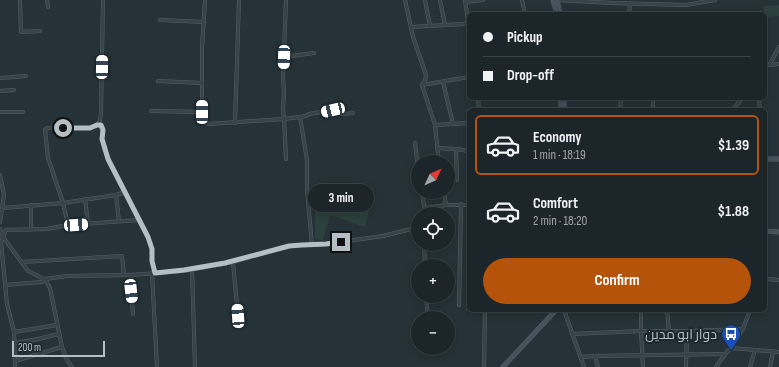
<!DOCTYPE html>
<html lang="en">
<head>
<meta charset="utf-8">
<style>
  body { margin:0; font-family:"Sofia Sans Condensed",Cairo,sans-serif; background:#252e32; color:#f1f3f6; height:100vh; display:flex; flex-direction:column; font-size:15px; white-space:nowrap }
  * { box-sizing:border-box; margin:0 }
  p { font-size:13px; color:#a0a5a8 }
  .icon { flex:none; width:22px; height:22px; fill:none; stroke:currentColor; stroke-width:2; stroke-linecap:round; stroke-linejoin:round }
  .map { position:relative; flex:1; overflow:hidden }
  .sheet { position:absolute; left:467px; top:108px; width:300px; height:204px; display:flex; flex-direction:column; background:#1c262a; border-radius:6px; box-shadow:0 2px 10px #0003,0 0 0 1px #3a4347 }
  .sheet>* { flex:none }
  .top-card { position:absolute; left:467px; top:12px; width:300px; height:88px; border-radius:6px; box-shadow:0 2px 10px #0003,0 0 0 1px #3a4347; display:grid; align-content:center; height:88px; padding:0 16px; background:#1c262a }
  .needle { width:26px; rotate:46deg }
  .controls { position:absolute; left:411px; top:155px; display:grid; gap:8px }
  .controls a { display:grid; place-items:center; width:44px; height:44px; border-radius:50%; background:#1c262a; box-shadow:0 2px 10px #0003,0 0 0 1px #3a4347; font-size:20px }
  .scale { position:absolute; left:12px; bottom:10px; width:93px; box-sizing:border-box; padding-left:4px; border:2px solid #b3bec5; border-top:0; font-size:11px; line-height:14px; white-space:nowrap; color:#b3bec5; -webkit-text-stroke:3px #1d282e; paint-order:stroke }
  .end { position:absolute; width:18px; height:18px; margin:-9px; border:5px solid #b3bec5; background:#111; box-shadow:0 0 0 2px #111 }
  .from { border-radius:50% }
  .bubble { position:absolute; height:28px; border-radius:14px; background:#1c262a; box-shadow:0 2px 10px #0003,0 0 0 1px #3a4347; font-size:13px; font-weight:700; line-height:28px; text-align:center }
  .car { position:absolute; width:12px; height:24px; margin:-12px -6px; border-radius:5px; box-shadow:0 0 3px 1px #0007; background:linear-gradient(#fff 24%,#345 0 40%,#fff 0 76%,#345 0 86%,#fff 0) }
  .top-card b { display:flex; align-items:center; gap:14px; height:38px; font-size:15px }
  .top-card b+b { border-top:1px solid #3a4347 }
  .top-card i { width:10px; height:10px; background:#f1f3f6 }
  ul { padding:7px 0 0; list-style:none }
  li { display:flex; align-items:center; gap:12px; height:60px; margin:0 8px 6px; padding:0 8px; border:2px solid transparent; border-radius:6px }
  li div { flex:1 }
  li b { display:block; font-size:15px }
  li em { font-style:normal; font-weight:700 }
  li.active { border-color:#b45309 }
  li>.icon { width:36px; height:36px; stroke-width:1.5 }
  .primary-button { display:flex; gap:8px; margin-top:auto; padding:8px 16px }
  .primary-button a { flex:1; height:46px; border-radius:24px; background:#b45309; color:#fff; font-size:16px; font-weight:700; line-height:46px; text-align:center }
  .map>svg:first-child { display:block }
  .green { fill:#2c413b }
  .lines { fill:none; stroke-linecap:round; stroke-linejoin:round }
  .street-casing { stroke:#566167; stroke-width:4 }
  .secondary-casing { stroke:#566167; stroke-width:5 }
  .street { stroke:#384349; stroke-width:3 }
  .secondary { stroke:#46535c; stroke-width:4 }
  .route { stroke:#b3bec5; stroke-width:5 }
  .labels { text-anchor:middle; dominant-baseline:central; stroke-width:4; stroke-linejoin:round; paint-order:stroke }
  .poi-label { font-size:14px; fill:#b3bec5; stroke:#1d282e; text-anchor:end }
</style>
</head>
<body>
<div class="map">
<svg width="779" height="367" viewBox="0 0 779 367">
  <rect width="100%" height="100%" fill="#253238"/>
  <g class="green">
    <path d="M779,5V16L765,17L763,6Z"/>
    <path d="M371,201L365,227L330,215L323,240L315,239V205Z"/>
  </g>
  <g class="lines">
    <defs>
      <g id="street">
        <path d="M20,0L21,32L40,31"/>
        <path d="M47,0L48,7"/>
        <path d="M205,0L202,48V112L206,123L209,124L284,119L286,159"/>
        <path d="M286,0L283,77L284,93L283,108L284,119L300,117L307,160V190L312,245"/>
        <path d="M405,0L413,37L422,63L426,75L425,81L422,85L435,125L439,162"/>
        <path d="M425,0L430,26"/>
        <path d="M440,0L445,25"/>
        <path d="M522,0L525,14"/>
        <path d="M557,0L612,3L686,5L715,0"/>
        <path d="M465,2L483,0"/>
        <path d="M629,14L630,4"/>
        <path d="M160,20L204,22"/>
        <path d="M411,27L464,24L468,21L465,0"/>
        <path d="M284,57L314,53"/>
        <path d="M770,64L779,47"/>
        <path d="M765,65L779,64"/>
        <path d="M0,78L26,76"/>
        <path d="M158,81L202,83"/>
        <path d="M443,82L453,124"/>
        <path d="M422,85L469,77"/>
        <path d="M0,91L14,90"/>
        <path d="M478,98L479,110"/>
        <path d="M653,98V110"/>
        <path d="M759,98L760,110"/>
        <path d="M620,110L621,98"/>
        <path d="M733,110L742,98"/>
        <path d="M151,111L202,112"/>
        <path d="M0,112H23"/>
        <path d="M300,117L306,116L309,114L333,110C339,115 345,114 353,113"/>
        <path d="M235,123L239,0"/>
        <path d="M97,125H101L103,130L102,139L108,159L148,237L152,249V261L155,273"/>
        <path d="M435,125L469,123"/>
        <path d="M415,143L418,168"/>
        <path d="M437,148L456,149L469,151"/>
        <path d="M456,149L457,180"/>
        <path d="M0,175L4,195L0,222"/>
        <path d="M422,192L424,206L426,208"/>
        <path d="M444,192L446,205"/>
        <path d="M116,195L119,221"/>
        <path d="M85,199L88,224"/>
        <path d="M31,205V229"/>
        <path d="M3,208L63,203L116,195L125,192"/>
        <path d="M424,214L426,208L446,205H469"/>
        <path d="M68,225L63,203L48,158L45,130L47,128H90L97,125L100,121L101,112L103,0"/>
        <path d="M0,229L3,237"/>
        <path d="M0,237H3L28,271L40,277L45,279L67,276L131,275L184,271L233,262L289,246L302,245L326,244L383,236L415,228L418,224"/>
        <path d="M424,244L425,266"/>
        <path d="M21,262L122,256L124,275"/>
        <path d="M233,262L239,327"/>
        <path d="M192,269L195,367"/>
        <path d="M152,273L157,367"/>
        <path d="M131,275V291L133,314"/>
        <path d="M765,279L779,280"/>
        <path d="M5,285L42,282L45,279L50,288L62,347L66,358L72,367"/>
        <path d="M426,296L428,318"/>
        <path d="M459,305L461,204"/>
        <path d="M564,310L584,367"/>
        <path d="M641,310V331L643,367"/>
        <path d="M667,310L669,331"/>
        <path d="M14,332L57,325"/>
        <path d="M572,334L641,331H687L743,329"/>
        <path d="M15,343L38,339L59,334"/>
        <path d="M731,348L779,352"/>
        <path d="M595,356L598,367"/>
        <path d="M581,357L595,356L725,354"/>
        <path d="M15,361L62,347"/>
        <path d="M15,367L14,332L7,304L1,242L6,230L47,229L68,225L139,220"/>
        <path d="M484,367L485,310"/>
        <path d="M686,367L687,331"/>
        <path d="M716,367L725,354L731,348L743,329L750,310"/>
        <path d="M750,367L755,350"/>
        <path d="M770,367L773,352"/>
      </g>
      <g id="secondary">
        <path d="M553,0L557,14"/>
        <path d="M557,0L560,14"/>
        <path d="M561,110V98"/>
        <path d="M564,110V98"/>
        <path d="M765,159H779"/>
        <path d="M765,231L779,232"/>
        <path d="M503,367L556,310"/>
      </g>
    </defs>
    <use href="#street" class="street-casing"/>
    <use href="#secondary" class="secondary-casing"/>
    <use href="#street" class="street"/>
    <use href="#secondary" class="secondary"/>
  </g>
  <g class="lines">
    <path class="route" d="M63,128H90L97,125H101L103,130L102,139L108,159L148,237L152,249V261L155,273L184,270L225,263L289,246L302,245L326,244L341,242"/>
  </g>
  <defs>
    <symbol id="bus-pin" viewBox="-11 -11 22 30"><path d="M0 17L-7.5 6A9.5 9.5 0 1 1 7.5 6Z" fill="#1a4fb4" stroke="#1d282e"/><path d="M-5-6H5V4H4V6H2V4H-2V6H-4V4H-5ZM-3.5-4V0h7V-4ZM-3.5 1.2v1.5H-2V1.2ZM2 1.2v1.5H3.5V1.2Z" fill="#fff"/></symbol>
  </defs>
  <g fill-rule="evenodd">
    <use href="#bus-pin" x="720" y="323" width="22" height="30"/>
  </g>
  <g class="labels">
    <g class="poi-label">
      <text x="717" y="334">دوار ابو مدين</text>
    </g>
  </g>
</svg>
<div class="controls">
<a><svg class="needle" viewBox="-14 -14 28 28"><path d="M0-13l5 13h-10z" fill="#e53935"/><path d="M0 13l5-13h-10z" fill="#a0a5a8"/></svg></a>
<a><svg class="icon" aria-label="locate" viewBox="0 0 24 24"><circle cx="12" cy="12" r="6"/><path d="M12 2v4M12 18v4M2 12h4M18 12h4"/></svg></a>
<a>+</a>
<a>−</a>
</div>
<div class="scale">200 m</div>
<i class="end from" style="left:63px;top:128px"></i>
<i class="end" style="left:341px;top:242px"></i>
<div class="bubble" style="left:308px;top:184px;width:66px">3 min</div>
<i class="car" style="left:284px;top:57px;rotate:182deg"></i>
<i class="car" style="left:102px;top:67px;rotate:1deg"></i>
<i class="car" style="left:333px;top:110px;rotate:257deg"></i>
<i class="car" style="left:202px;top:112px;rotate:0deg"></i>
<i class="car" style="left:76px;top:225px;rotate:86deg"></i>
<i class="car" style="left:131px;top:291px;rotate:174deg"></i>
<i class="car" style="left:238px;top:316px;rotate:356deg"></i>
<div class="top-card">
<b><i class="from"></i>Pickup</b>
<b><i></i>Drop-off</b>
</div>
<section class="sheet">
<ul>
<li class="active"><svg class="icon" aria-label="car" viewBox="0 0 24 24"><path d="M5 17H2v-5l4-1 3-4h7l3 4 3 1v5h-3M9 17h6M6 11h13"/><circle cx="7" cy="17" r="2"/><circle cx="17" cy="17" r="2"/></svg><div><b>Economy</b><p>1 min · 18:19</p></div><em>$1.39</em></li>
<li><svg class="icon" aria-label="car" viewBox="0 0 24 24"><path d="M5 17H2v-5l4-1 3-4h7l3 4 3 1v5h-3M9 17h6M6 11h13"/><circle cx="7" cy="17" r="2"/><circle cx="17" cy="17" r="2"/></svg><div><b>Comfort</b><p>2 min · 18:20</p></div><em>$1.88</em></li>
</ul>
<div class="primary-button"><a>Confirm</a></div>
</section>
</div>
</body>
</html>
